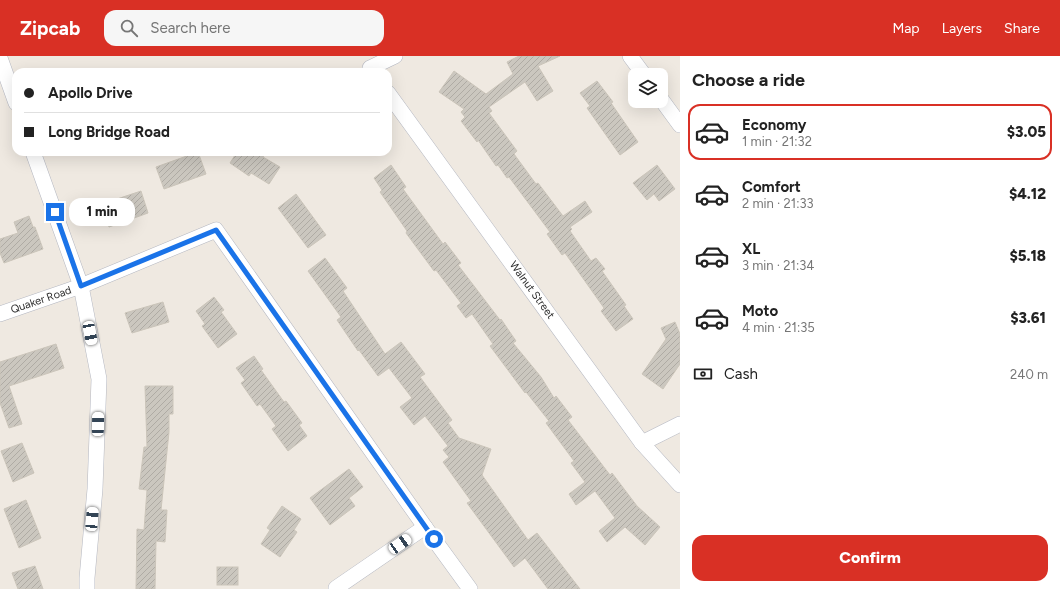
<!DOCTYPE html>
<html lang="en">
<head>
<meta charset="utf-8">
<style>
  body { margin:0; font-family:Figtree,sans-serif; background:#f6f6f6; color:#222; height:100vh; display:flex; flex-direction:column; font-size:15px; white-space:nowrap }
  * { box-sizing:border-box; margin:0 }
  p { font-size:13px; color:#767676 }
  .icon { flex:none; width:22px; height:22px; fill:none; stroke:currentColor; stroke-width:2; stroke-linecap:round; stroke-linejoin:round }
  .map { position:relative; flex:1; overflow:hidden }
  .details { display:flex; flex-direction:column; background:#fff; width:380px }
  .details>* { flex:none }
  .top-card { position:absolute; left:12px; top:12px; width:380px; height:88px; border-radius:12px; box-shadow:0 4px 16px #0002; display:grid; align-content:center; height:88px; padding:0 12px; background:#fff }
  .buttons { position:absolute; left:628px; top:12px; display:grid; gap:8px }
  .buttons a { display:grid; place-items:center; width:40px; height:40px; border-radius:8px; background:#fff; box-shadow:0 4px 16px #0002; font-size:20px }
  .end { position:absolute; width:18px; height:18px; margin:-9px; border:5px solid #1a73e8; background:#fff; box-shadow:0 0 0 2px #fff }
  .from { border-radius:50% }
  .bubble { position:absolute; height:28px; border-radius:12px; background:#fff; box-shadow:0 4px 16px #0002; font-size:13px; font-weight:800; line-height:28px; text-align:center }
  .car { position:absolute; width:12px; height:24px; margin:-12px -6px; border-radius:5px; box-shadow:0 0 3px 1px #0007; background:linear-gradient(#fff 24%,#345 0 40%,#fff 0 76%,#345 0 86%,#fff 0) }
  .top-card b { display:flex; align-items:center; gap:14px; height:38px; font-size:15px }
  .top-card b+b { border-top:1px solid #e0e0e0 }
  .top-card i { width:10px; height:10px; background:#222 }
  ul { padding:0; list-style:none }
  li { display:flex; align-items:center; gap:12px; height:56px; margin:0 8px 6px; padding:0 4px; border:2px solid transparent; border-radius:12px }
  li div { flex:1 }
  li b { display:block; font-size:15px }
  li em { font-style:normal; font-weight:800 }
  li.selected { border-color:#d93025 }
  li>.icon { width:36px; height:36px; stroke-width:1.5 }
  h2 { padding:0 12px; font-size:18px; line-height:48px }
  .pay { display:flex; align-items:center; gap:10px; height:44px; padding:0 12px; font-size:15px }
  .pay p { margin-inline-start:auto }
  .primary-button { display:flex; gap:8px; margin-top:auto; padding:8px 12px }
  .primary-button a { flex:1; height:46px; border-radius:12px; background:#d93025; color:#fff; font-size:16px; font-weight:800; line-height:46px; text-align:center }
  header { display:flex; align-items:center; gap:24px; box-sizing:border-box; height:56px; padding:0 20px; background:#d93025; color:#fff }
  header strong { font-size:19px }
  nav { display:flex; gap:22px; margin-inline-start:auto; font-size:14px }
  .search { width:280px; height:36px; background:#f6f6f6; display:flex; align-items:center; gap:10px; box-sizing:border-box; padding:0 14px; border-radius:12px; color:#767676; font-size:15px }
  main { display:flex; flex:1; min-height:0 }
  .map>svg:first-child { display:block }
  .building { fill:url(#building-hatch); stroke:#cbc5ba }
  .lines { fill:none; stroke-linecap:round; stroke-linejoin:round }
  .minor-casing { stroke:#b4b7c1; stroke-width:16 }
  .minor { stroke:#fff; stroke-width:15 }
  .route { stroke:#1a73e8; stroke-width:5 }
  .labels { text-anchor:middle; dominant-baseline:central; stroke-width:3; stroke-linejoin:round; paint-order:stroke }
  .street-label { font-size:11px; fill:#2e2e2e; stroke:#fff }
</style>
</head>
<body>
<header>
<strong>Zipcab</strong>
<div class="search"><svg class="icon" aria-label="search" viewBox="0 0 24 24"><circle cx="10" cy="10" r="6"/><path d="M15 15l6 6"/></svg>Search here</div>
<nav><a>Map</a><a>Layers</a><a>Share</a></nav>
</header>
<main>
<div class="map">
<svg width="680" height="533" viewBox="0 0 680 533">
  <defs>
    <pattern id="building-hatch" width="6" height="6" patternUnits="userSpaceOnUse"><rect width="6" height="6" fill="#cbc7bf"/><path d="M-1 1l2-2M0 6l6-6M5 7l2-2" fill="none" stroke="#afaba4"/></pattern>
  </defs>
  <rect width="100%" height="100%" fill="#efe9e1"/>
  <g class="building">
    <path d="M519,0H560L538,10L553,35L537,45L525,26L489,51L492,55L489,57L517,95L514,98L536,128L538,127L563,160L585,145L592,156L570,171L572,173L570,175L591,205L596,202L605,213L602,215L626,249L624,250L633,263L616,275L601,255L604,252L565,197L562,199L547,178L550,176L509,121L507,122L498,109L496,110L478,84L477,86L461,65L465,61L461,56L464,53L439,36L454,15L486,38L513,18L507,6Z"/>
    <path d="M597,25L613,46L611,47L638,86L620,99L587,52L590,50L580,37Z"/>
    <path d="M198,96L206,118L164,133L156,111Z"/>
    <path d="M237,96H266L263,101L280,111L269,128L251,117L249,120L230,107Z"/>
    <path d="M391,109L406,131L403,133L443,188L445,186L461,207L458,209L500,264L501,263L516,285L513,287L541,321L554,342L556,340L572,361L568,364L610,419L612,417L637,450L660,471L645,489L625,471L607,486L599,475L615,462L595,435L576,449L569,438L585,426L571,407L574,405L546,367L549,365L526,336L525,337L490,290L493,288L472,258L466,262L457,250L461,247L436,214L434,215L406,177L407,175L380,136L382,134L374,122Z"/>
    <path d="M657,109L675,133L659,145L654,138L647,144L633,127Z"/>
    <path d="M141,135L148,157L109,171L102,148Z"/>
    <path d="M296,138L326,179L308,192L278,152Z"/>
    <path d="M29,160L33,171H35L43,193L4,207L0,197V183L18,177L14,166Z"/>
    <path d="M325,202L347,232L343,235L385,298L401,286L425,318L420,321L452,364L448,367L459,382L491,393L482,419L528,484L537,477L580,533H548L525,502L514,511L467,447L471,445L443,406L449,401L443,394L448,390L425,360L414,369L400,351L412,342L389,312L378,320L359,294L358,295L337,264L341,261L308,215Z"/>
    <path d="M214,241L224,254L221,256L237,278L218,292L202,270L205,268L196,255Z"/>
    <path d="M163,246L169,266L132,277L125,257Z"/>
    <path d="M675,266L680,278V308L663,333L642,318L666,283L661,272Z"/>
    <path d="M56,288L64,312L9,330L22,368L9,372L0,347V306Z"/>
    <path d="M254,300L263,313L261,314L284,346L286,345L302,367L299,369L307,380L288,395L272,373L276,370L260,348L257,350L241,327L245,324L236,312Z"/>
    <path d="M145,330H173V358H169V376L161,454H167L165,486L156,485L155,533H136L137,473L144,474L147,434L139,433L144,391H147Z"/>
    <path d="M22,387L34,417L13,426L1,395Z"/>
    <path d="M349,413L363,431L349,442L355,450L330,469L310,442Z"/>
    <path d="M26,444L41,482L19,492L4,453Z"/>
    <path d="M282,450L301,463L294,474L297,476L280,501L261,488L270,474L267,472Z"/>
    <path d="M35,510L43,533H18L12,517Z"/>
    <rect x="217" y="511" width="21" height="18"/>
  </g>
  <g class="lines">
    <defs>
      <g id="minor">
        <path d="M630,0L644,19"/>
        <path d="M0,2L16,47"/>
        <path d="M373,16L370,12L395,0"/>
        <path d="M388,37L642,387L680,429"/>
        <path d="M661,43L680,69"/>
        <path d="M33,96L81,230L99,323L95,433L87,522V533"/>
        <path d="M0,258L81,230L216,174L425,471L470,533"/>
        <path d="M642,387L680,368"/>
        <path d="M336,532L425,471"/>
      </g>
    </defs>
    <use href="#minor" class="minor-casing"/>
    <use href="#minor" class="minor"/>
  </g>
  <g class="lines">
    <path class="route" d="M55,156L81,230L216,174L434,483"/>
  </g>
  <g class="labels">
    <g class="street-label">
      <text transform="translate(532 234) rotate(54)">Walnut Street</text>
      <text transform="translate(41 244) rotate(-19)">Quaker Road</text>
    </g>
  </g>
</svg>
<div class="buttons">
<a><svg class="icon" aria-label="layers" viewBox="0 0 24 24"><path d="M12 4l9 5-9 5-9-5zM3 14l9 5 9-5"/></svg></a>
</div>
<i class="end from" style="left:434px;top:483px"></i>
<i class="end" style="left:55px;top:156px"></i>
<div class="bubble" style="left:69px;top:142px;width:66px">1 min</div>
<i class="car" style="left:90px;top:277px;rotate:169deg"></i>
<i class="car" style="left:98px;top:368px;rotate:1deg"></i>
<i class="car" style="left:92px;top:463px;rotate:5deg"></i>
<i class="car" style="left:400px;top:488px;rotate:56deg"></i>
<div class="top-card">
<b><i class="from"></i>Apollo Drive</b>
<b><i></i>Long Bridge Road</b>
</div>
</div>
<section class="details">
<h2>Choose a ride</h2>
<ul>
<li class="selected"><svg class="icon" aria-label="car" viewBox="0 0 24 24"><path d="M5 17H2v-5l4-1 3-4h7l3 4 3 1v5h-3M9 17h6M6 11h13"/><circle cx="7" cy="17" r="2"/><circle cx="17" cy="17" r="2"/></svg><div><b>Economy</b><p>1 min · 21:32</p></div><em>$3.05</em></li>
<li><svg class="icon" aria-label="car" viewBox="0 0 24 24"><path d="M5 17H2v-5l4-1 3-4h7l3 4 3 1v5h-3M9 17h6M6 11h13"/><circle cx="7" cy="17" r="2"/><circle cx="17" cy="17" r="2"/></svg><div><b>Comfort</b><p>2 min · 21:33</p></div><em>$4.12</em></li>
<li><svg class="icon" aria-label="car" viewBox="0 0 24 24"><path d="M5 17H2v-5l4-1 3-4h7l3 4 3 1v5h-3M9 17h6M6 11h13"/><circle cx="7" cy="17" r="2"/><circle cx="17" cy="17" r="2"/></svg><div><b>XL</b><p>3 min · 21:34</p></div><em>$5.18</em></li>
<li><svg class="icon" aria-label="car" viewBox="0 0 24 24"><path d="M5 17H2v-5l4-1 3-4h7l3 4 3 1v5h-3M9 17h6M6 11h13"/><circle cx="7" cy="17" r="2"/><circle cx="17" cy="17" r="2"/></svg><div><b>Moto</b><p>4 min · 21:35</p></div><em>$3.61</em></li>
</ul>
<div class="pay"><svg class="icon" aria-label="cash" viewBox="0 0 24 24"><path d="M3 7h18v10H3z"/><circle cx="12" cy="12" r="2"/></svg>Cash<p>240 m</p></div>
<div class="primary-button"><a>Confirm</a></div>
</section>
</main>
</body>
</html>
